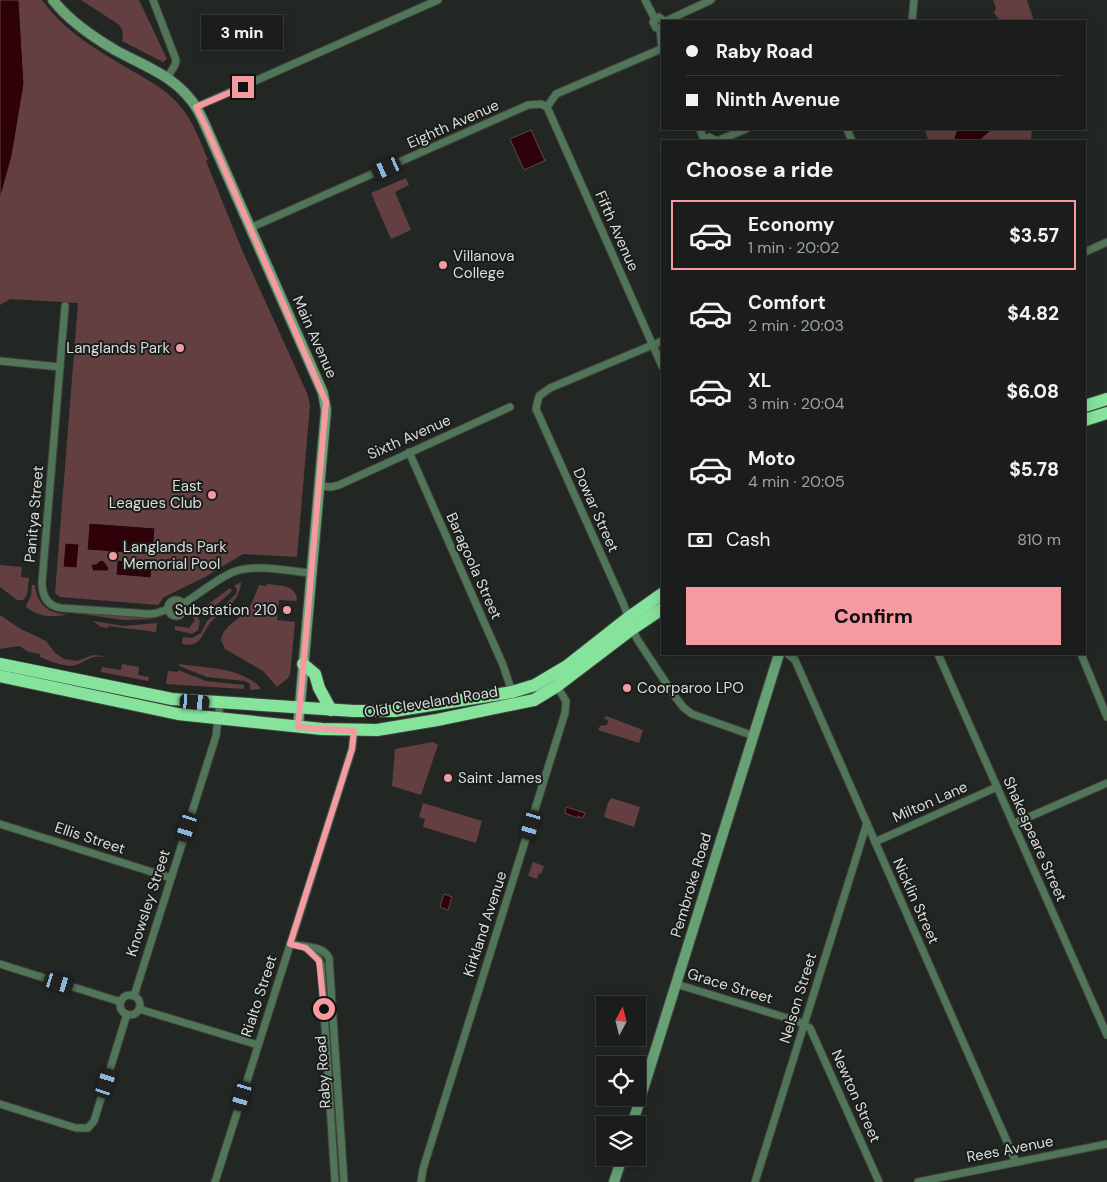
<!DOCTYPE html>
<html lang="en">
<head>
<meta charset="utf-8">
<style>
  body { margin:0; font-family:"DM Sans",sans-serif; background:#232624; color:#f1f3f6; height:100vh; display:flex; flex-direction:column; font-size:19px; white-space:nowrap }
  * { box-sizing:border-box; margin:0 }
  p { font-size:16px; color:#9fa2a3 }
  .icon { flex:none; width:28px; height:28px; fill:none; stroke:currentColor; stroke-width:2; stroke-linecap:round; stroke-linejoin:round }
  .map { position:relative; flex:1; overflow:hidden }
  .panel { position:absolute; left:661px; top:140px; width:425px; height:515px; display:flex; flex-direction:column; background:#1a1d1b; border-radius:0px; box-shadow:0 2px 12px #0003,0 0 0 1px #383b3a }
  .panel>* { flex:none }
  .top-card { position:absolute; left:661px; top:20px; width:425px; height:110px; border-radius:0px; box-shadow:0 2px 12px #0003,0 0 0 1px #383b3a; display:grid; align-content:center; height:110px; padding:0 25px; background:#1a1d1b }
  .needle { width:32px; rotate:7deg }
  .fabs { position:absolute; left:596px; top:996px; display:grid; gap:10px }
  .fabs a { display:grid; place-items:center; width:50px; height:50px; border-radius:0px; background:#1a1d1b; box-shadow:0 2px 12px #0003,0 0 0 1px #383b3a; font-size:25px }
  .end { position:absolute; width:22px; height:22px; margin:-11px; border:6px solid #f49aa0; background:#111; box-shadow:0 0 0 2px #111 }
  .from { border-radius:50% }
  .bubble { position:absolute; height:35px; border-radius:0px; background:#1a1d1b; box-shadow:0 2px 12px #0003,0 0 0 1px #383b3a; font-size:16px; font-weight:800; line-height:35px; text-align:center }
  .car { position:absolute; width:15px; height:30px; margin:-15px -8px; border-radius:6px; box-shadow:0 0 4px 1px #0007; background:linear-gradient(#222 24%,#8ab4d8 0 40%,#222 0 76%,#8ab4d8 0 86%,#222 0) }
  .top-card b { display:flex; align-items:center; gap:18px; height:48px; font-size:19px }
  .top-card b+b { border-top:1px solid #383b3a }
  .top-card i { width:12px; height:12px; background:#f1f3f6 }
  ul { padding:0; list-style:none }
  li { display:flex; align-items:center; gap:15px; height:70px; margin:0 10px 8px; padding:0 15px; border:2px solid transparent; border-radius:0px }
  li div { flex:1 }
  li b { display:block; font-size:19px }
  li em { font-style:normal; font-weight:800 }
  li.current { border-color:#f49aa0 }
  li>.icon { width:45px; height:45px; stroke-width:1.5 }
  h2 { padding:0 25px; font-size:22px; line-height:60px }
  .pay { display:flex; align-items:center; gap:12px; height:55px; padding:0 25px; font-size:19px }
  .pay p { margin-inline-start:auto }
  .primary-button { display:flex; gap:10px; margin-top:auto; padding:10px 25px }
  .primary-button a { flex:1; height:58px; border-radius:0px; background:#f49aa0; color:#111; font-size:20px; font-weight:800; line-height:58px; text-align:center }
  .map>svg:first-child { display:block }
  .green { fill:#643f41 }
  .water { fill:#2f020a; stroke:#624449 }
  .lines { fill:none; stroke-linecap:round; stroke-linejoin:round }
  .street-casing { stroke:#404441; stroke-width:9 }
  .secondary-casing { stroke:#404441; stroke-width:12 }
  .highway-casing { stroke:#404441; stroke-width:14 }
  .street { stroke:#517558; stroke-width:7 }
  .secondary { stroke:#67a174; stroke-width:10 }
  .highway { stroke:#85e39c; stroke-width:12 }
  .route { stroke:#f49aa0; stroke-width:6 }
  .poi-dot { fill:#f49aa0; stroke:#1a1e1b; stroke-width:2 }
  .labels { text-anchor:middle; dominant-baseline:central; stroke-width:4; stroke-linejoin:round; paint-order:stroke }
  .street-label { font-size:15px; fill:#dadddb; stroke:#1a1e1b }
  .poi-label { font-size:15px; fill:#dadddb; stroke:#1a1e1b; text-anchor:start }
</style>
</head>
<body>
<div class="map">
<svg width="1107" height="1182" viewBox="0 0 1107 1182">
  <rect width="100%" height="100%" fill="#232724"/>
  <g class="green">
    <path d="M19,0H42C65,31 92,47 124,66C144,78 165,88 180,106C193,121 200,141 208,160L206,161L242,250L307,393L310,405L297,557L243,554L205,577L164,597L158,605L60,597L55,593L78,303L10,299L0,305V199L12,156L24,84Z"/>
    <path d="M81,0H139L167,59L163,62L122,41C124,33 123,29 118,24Z"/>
    <path d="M993,0H1027L1034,21H999L997,16L994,13L996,8Z"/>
    <path d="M924,129H1032L1031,141H929Z"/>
    <path d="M406,178L409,185L395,192L411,230L391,239L371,193Z"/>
    <path d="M0,565L22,567L21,577L29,578L27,595L23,600H17L0,587Z"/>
    <path d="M241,582C240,603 223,608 211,622C201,633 203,648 182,644L183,637L192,638L201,633L207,621L236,594L237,589L234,586Z"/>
    <path d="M268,584C281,586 297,585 297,601L279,600L277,620L295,622L290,675L288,678L277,687L263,671L225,649L221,640C223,626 239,620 247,610C253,603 255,594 259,585L266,586Z"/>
    <path d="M32,585H35C36,603 49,615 68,614C52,618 41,617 27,608L26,605L31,596Z"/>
    <path d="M230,588L232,591L204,616L199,609L203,608Z"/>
    <path d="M194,612L200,621L198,630L192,634L175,630V626L189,628L195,620L193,617Z"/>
    <path d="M74,613H91L157,619L124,620Z"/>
    <path d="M0,615L19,628L46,641L55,653L64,659L77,661L93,655L103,656V657C91,655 87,661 76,665C65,668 50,661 40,657V654L29,652L19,646L0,649Z"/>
    <path d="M93,621L124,626L157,623L156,632L108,626V628L101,627Z"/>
    <path d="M122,664L139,667L138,675L149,677L148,681L101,672L102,667L121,670Z"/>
    <path d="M179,664C206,668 239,667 260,687V689L250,690V684L245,681L207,677L179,666Z"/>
    <path d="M178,670L206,681L244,685V689L166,684L168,671L178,672Z"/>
    <path d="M606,716L643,730L639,743L598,730L600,726L607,725L608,720L604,719Z"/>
    <path d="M433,742L438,745L421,795L392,786L395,749Z"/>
    <path d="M611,798L640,807L634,827L604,817L608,803Z"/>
    <path d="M423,803L482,821L476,843L423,827L425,819L419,817Z"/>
    <path d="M533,862L544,866L541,874L539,873L537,879L528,876Z"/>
  </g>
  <g class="water">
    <path d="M0,0H19L24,84L12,156L0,199Z"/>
    <path d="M957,129H993L979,141H953Z"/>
    <path d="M531,130L544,159L546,160L524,170L510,139Z"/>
    <path d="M89,523L155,528L153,555L87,550Z"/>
    <path d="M65,543L79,544L77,568L63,567Z"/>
    <path d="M101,560L104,561L109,568L108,571H93L91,566L92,564H96Z"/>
    <path d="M117,560L152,563L151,578L116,575Z"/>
    <path d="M566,807L585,813L583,818L578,816L577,818L565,813Z"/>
    <path d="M444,894L452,897L448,910L440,907Z"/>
  </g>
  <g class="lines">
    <defs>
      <g id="street">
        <path d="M153,0L176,60L175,65L167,78"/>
        <path d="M645,0L655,19"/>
        <path d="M666,21L711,0"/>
        <path d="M912,21L914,0"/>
        <path d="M662,28H656L653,22L659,17L664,21"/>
        <path d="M660,29L662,50"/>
        <path d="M196,107L438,0"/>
        <path d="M547,107L662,366"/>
        <path d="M547,107L556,94L661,49"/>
        <path d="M700,129L704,140"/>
        <path d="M847,129L852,141"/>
        <path d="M704,141L709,137L717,141"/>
        <path d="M717,141L746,129"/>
        <path d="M250,228L528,105L541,104L547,107"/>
        <path d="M1085,252L1107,242"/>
        <path d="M65,306L42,582C42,596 47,606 61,608L150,614L157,613L168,609"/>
        <path d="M662,341L550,388L539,396L536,409L623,603L637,639L676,698L684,708L692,714L754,736"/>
        <path d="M0,361L60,367"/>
        <path d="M409,452L503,665L512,692"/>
        <path d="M319,486L331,487L339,485L510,407"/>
        <circle cx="176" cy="608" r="8"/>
        <path d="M183,604C199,594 214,581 231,573C253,563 287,571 311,573"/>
        <path d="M788,654L795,660L1016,1162"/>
        <path d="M938,654L1107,1035"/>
        <path d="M1081,654L1107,717"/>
        <path d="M0,824L171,878"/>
        <path d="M1013,824L1107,783"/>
        <path d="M875,842L997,787"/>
        <path d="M290,944C304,947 323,945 329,958L344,1182"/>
        <path d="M306,948L318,958L321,965L335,1182"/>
        <path d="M0,964L121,1002"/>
        <path d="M676,984L797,1021L810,1028L879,1182"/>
        <circle cx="130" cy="1005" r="10"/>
        <path d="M134,996L216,736L220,703"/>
        <path d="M139,1009L258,1045"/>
        <path d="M0,1104L76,1128H88L94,1121L127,1014"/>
        <path d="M215,1182L352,749L354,731"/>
        <path d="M421,1182L423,1169L565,713L566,701L556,685"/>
        <path d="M755,1182L867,823"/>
        <path d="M918,1182L1107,1144"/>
      </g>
      <g id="secondary">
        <path d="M53,0C69,21 93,37 115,50C142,65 172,75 191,100C198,108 202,118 206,127L323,393L326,410L298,727"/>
        <path d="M632,1125L779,654"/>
        <path d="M614,1182L622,1158"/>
      </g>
      <g id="highway">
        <path d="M1085,406L1107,399"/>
        <path d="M1085,420L1107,413"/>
        <path d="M0,664L172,699L354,711H394L512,692L535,685L567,666L628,618L662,594"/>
        <path d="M303,664L315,674L319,688L331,710"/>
        <path d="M0,676L178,714L322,729L377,730L437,720L534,700L557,686L632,629L662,609"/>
      </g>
    </defs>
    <use href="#street" class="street-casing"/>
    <use href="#secondary" class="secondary-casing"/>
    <use href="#highway" class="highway-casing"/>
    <use href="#street" class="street"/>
    <use href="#secondary" class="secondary"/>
    <use href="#highway" class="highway"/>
  </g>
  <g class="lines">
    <path class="route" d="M243,87L196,107L206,127L326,402L298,727L354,731L352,749L290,944L306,948L319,961L324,1009"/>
  </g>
  <g class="poi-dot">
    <circle cx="443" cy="265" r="5"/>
    <circle cx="180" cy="348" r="5"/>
    <circle cx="212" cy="495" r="5"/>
    <circle cx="113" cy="556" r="5"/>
    <circle cx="287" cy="610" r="5"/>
    <circle cx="627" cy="688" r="5"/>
    <circle cx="448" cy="778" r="5"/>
  </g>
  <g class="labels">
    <g class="street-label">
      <text transform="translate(453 124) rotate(-24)">Eighth Avenue</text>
      <text transform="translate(617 231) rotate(66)">Fifth Avenue</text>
      <text transform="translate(315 337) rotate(66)">Main Avenue</text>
      <text transform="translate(409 437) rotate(-24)">Sixth Avenue</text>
      <text transform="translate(596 510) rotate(66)">Dowar Street</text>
      <text transform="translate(34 514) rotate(-85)">Panitya Street</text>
      <text transform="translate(474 566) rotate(66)">Baragoola Street</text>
      <text transform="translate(431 702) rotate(-9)">Old Cleveland Road</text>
      <text transform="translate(930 802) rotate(-24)">Milton Lane</text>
      <text transform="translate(90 838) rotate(18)">Ellis Street</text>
      <text transform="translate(1035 839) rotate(66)">Shakespeare Street</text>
      <text transform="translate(691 885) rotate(-73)">Pembroke Road</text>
      <text transform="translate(916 901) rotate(66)">Nicklin Street</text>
      <text transform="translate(148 903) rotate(-72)">Knowsley Street</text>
      <text transform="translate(485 924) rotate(-72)">Kirkland Avenue</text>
      <text transform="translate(730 986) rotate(17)">Grace Street</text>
      <text transform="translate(259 996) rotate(-72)">Rialto Street</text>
      <text transform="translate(798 998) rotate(-73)">Nelson Street</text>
      <text transform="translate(323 1072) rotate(-94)">Raby Road</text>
      <text transform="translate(856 1096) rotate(66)">Newton Street</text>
      <text transform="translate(1010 1149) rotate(-11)">Rees Avenue</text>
    </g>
    <g class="poi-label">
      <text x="453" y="256">Villanova<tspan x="453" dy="17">College</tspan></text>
      <text x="170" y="348" text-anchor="end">Langlands Park</text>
      <text x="202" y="486" text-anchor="end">East<tspan x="202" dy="17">Leagues Club</tspan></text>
      <text x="123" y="547">Langlands Park<tspan x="123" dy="17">Memorial Pool</tspan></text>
      <text x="277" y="610" text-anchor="end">Substation 210</text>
      <text x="637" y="688">Coorparoo LPO</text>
      <text x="458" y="778">Saint James</text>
    </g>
  </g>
</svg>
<div class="fabs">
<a><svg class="needle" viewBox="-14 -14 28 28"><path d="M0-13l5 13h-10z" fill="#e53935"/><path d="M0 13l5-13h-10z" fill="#9fa2a3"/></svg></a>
<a><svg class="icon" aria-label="locate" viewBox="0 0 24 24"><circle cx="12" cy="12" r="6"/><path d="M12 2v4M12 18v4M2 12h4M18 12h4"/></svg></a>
<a><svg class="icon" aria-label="layers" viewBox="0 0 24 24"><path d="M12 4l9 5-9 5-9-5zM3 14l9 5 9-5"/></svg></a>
</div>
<i class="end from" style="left:324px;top:1009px"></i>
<i class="end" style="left:243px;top:87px"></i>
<div class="bubble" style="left:201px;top:15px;width:82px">3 min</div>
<i class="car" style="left:387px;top:168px;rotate:246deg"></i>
<i class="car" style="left:195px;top:702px;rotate:94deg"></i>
<i class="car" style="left:531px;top:825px;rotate:197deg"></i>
<i class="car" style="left:187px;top:827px;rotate:198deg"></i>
<i class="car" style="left:59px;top:983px;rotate:107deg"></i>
<i class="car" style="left:106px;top:1083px;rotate:18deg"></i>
<i class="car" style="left:242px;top:1096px;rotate:197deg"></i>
<div class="top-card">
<b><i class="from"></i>Raby Road</b>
<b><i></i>Ninth Avenue</b>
</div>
<section class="panel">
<h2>Choose a ride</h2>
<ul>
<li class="current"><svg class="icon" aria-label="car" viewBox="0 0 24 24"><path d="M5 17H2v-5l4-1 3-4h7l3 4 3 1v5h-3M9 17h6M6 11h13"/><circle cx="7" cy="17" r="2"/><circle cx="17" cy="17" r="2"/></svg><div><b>Economy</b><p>1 min · 20:02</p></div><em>$3.57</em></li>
<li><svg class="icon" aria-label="car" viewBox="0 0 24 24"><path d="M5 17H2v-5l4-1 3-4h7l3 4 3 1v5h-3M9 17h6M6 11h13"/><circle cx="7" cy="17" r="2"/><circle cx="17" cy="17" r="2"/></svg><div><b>Comfort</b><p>2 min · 20:03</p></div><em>$4.82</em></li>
<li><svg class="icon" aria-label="car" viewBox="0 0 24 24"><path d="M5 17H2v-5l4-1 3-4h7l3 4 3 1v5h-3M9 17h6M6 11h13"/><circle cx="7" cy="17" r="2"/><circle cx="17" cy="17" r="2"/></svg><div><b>XL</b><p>3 min · 20:04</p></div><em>$6.08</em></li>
<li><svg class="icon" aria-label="car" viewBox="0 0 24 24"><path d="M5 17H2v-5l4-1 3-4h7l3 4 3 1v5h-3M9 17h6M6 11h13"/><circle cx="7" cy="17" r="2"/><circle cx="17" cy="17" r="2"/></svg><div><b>Moto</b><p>4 min · 20:05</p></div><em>$5.78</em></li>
</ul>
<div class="pay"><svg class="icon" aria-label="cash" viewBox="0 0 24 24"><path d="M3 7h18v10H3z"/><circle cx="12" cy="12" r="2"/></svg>Cash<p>810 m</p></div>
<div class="primary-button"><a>Confirm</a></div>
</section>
</div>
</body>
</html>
